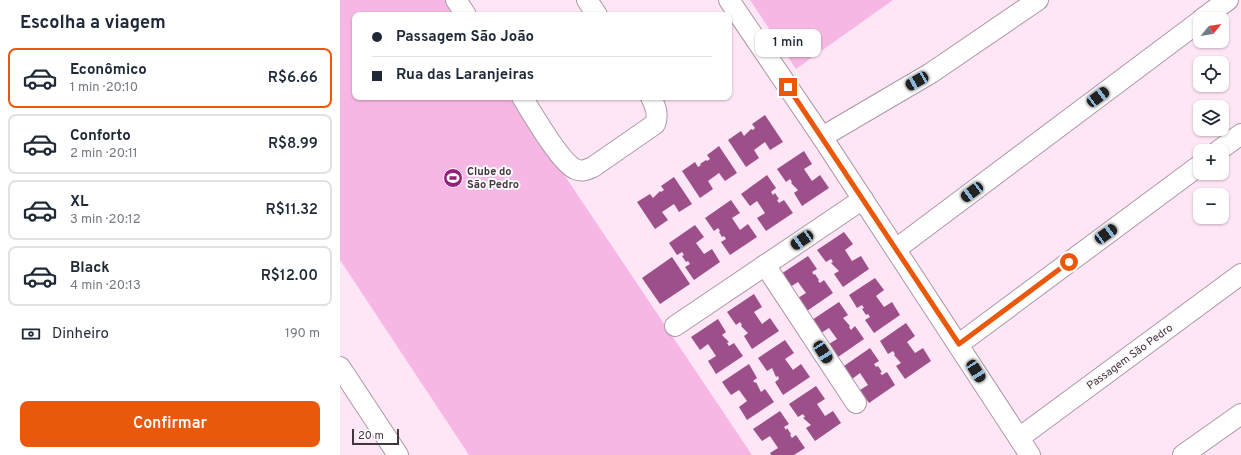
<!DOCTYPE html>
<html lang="pt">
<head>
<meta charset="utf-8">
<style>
  body { margin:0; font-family:Overpass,sans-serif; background:#f6f6f7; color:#1f2937; height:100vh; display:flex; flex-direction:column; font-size:15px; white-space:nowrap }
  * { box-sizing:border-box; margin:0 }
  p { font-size:13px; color:#747a83 }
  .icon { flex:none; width:22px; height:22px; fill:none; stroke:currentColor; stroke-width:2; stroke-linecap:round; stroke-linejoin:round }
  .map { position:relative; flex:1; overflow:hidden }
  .panel { display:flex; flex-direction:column; background:#fff; width:340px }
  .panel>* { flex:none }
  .banner { position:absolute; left:12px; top:12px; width:380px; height:88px; border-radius:8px; box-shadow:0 1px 3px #0004; display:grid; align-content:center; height:88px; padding:0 20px; background:#fff }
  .needle { width:26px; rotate:60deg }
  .fabs { position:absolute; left:853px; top:12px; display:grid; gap:8px }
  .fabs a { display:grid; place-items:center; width:36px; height:36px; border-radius:8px; background:#fff; box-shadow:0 1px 3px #0004; font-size:20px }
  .scale { position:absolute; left:12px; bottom:10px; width:47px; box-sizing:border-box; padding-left:4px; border:2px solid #40373d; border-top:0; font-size:11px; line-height:14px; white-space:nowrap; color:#40373d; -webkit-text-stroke:3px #fffafd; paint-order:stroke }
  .end { position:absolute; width:18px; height:18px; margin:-9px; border:5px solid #ea580c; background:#fff; box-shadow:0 0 0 2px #fff }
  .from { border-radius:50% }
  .bubble { position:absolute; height:28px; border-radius:8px; background:#fff; box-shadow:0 1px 3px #0004; font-size:13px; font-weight:600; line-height:28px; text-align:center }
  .car { position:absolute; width:12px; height:24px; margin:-12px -6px; border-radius:5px; box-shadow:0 0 3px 1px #0007; background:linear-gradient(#222 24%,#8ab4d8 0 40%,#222 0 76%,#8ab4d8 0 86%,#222 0) }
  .banner b { display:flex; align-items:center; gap:14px; height:38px; font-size:15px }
  .banner b+b { border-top:1px solid #e0e1e3 }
  .banner i { width:10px; height:10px; background:#1f2937 }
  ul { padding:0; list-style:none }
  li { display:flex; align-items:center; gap:12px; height:60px; margin:0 8px 6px; padding:0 12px; border:2px solid #e0e1e3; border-radius:8px }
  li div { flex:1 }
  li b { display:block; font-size:15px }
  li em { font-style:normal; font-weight:600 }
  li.active { border-color:#ea580c }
  li>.icon { width:36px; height:36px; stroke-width:1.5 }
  h2 { padding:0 20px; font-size:18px; line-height:48px }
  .pay { display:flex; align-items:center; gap:10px; height:44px; padding:0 20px; font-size:15px }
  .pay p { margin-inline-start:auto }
  .cta { display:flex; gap:8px; margin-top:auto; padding:8px 20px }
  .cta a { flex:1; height:46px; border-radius:8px; background:#ea580c; color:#fff; font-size:16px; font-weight:600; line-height:46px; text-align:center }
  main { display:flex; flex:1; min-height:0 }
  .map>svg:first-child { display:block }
  .green { fill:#f7b7e4 }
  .building { fill:#9d4f89 }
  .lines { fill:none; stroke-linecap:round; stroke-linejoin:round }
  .minor-casing { stroke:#ad98a6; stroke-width:22 }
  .minor { stroke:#fff; stroke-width:20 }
  .route { stroke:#ea580c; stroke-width:5 }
  .labels { text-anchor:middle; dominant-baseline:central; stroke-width:4; stroke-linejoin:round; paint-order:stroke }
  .poi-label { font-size:11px; font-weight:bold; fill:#40373d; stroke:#fffafd; text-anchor:start }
  .street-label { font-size:11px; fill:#40373d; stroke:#fffafd }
</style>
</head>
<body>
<main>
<section class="panel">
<h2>Escolha a viagem</h2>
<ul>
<li class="active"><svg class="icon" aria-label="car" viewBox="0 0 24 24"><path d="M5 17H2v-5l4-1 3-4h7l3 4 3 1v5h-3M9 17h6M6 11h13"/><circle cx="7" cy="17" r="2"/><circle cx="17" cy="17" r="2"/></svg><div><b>Econômico</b><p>1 min · 20:10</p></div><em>R$6.66</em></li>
<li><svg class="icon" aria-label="car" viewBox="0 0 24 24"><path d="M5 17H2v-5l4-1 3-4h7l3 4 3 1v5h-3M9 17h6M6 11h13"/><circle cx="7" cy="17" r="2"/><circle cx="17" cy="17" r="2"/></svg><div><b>Conforto</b><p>2 min · 20:11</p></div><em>R$8.99</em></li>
<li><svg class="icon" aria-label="car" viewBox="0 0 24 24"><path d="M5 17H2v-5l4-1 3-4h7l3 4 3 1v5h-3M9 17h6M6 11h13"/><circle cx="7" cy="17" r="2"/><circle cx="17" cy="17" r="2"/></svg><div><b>XL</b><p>3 min · 20:12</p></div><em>R$11.32</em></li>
<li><svg class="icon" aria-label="car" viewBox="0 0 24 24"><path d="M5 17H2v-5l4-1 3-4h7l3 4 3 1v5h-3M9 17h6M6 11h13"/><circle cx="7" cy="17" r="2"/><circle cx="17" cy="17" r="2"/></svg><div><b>Black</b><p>4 min · 20:13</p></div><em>R$12.00</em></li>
</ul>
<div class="pay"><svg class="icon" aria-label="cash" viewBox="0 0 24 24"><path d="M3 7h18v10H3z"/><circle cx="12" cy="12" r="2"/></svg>Dinheiro<p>190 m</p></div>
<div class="cta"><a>Confirmar</a></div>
</section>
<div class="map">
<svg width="901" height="455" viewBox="0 0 901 455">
  <rect width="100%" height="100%" fill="#fee6f6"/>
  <g class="green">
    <path d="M0,0H107L117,15H15V97H172L412,455H129L0,260Z"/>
    <path d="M410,0H553L456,69Z"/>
  </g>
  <g class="building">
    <path d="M425,115L443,142L430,150L425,142L414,150L419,158L406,167L388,140L401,131L404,136L411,129L413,130L415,128L412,124Z"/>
    <path d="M379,146L397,173L385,181L379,173L368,181L373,189L360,198L342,171L355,162L358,167L361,165L360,164L366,160L367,161L370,159L367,155Z"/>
    <path d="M464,151L472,164L464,169L472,181L480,175L489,188L462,206L454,193L458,190L451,183L452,182L450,179L446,182L437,169Z"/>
    <path d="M427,175L436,188L431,192L433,195L435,193L439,199L437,200L439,203L444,200L453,213L426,231L417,218L425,213L417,201L410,206L401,194Z"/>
    <path d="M334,177L352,204L339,212L334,204L322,212L328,220L315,229L297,202L310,194L313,198L320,191L321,192L324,190L321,186Z"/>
    <path d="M391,200L400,213L392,218L400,230L408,224L417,237L390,255L381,242L386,239L384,236L382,237L379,232L380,231L378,228L374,231L365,218Z"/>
    <path d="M355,225L364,237L356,243L364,254L372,249L380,262L354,280L345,267L350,264L348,261L346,262L342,256L344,255L342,252L337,255L329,243Z"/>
    <path d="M504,232L513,244L505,250L512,261L521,256L529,269L503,287L494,274L499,271L491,263L493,262L491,259L486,262L477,250Z"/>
    <path d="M468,256L477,269L472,272L474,275L475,274L479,280L478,281L480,283L484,280L493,293L467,311L458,298L466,293L458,282L450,287L441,274Z"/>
    <path d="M332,257L350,284L320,304L302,278Z"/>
    <path d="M535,278L544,290L536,296L544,307L552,302L560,315L534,333L525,320L530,317L528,314L526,315L522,309L524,308L522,305L517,308L509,295Z"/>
    <path d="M414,294L422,307L414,312L422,324L430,318L439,331L412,349L404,336L408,333L401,326L402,325L400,322L396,325L387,312Z"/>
    <path d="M499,302L508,315L503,318L510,326L509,327L511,330L515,326L524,339L498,357L489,344L497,339L489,328L481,333L472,320Z"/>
    <path d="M378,319L386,332L382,335L389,342L387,343L389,346L394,343L403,356L376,374L368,361L376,356L368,344L360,350L351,337Z"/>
    <path d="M566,323L575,336L567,342L575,353L583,348L591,361L565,379L556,366L561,363L554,355L555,354L553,351L548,354L540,341Z"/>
    <path d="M445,340L454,353L445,359L453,370L461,364L470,377L443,395L435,382L439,379L438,376L436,377L432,368L427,371L418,358Z"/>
    <path d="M530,348L539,361L534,364L536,367L538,366L542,372L540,373L542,375L547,372L555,385L529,403L520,390L528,385L520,373L512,379L504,366Z"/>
    <path d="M409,364L417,378L413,381L415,383L416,382L421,392L425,389L434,402L407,420L399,407L407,401L399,390L391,395L382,382Z"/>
    <path d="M476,386L485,399L477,404L485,416L493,411L501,423L475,441L466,428L471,425L463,418L465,417L463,414L458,417L449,404Z"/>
    <path d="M440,411L449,424L444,427L446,430L447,428L451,434L450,435L452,438L456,435L465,448L454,455H431L430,453L438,448L430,436L422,441L413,429Z"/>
  </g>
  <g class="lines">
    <defs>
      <g id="minor">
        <path d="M116,0L126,15"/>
        <path d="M247,0L257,15"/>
        <path d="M389,0L482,137L690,455"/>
        <path d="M862,19L888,0"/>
        <path d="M182,97C192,113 220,162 235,169C242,172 246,170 253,167L315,124C319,114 315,106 311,97"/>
        <path d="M482,137L591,73L698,0"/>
        <path d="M878,151L901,134"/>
        <path d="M556,249L860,21"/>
        <path d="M425,265L516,403"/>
        <path d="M335,326L523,199"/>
        <path d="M619,344L860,165"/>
        <path d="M0,367L58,455"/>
        <path d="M679,438L901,274"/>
        <path d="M843,455L901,414"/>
      </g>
    </defs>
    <use href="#minor" class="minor-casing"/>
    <use href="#minor" class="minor"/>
  </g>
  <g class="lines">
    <path class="route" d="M448,87L619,344L729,262"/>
  </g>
  <defs>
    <symbol id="stadium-disc" viewBox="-11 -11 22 22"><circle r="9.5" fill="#951f7c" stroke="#fffafd"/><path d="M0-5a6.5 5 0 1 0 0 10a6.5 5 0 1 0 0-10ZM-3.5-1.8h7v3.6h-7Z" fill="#fff"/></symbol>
  </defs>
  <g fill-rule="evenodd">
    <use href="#stadium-disc" x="102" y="167" width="22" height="22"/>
  </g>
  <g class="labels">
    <g class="poi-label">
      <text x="127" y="172">Clube do<tspan x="127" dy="13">São Pedro</tspan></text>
    </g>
    <g class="street-label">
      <text transform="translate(790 357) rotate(-36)">Passagem São Pedro</text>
    </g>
  </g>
</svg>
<div class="fabs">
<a><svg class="needle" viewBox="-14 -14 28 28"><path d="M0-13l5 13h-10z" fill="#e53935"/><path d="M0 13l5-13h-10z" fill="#747a83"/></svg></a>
<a><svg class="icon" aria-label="locate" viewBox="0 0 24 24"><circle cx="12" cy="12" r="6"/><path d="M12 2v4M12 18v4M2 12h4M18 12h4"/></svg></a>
<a><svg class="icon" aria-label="layers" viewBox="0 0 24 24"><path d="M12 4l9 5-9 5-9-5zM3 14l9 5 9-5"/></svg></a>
<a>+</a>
<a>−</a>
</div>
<div class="scale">20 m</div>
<i class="end from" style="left:729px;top:262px"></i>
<i class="end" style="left:448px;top:87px"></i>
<div class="bubble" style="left:415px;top:29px;width:66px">1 min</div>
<i class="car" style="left:577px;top:81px;rotate:240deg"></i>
<i class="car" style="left:758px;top:97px;rotate:53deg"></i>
<i class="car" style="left:632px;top:192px;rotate:233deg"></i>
<i class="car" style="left:766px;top:234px;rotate:54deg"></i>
<i class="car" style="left:462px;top:240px;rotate:236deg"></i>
<i class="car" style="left:483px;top:352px;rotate:147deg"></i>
<i class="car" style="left:636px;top:371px;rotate:147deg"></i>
<div class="banner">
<b><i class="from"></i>Passagem São João</b>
<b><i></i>Rua das Laranjeiras</b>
</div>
</div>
</main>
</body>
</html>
